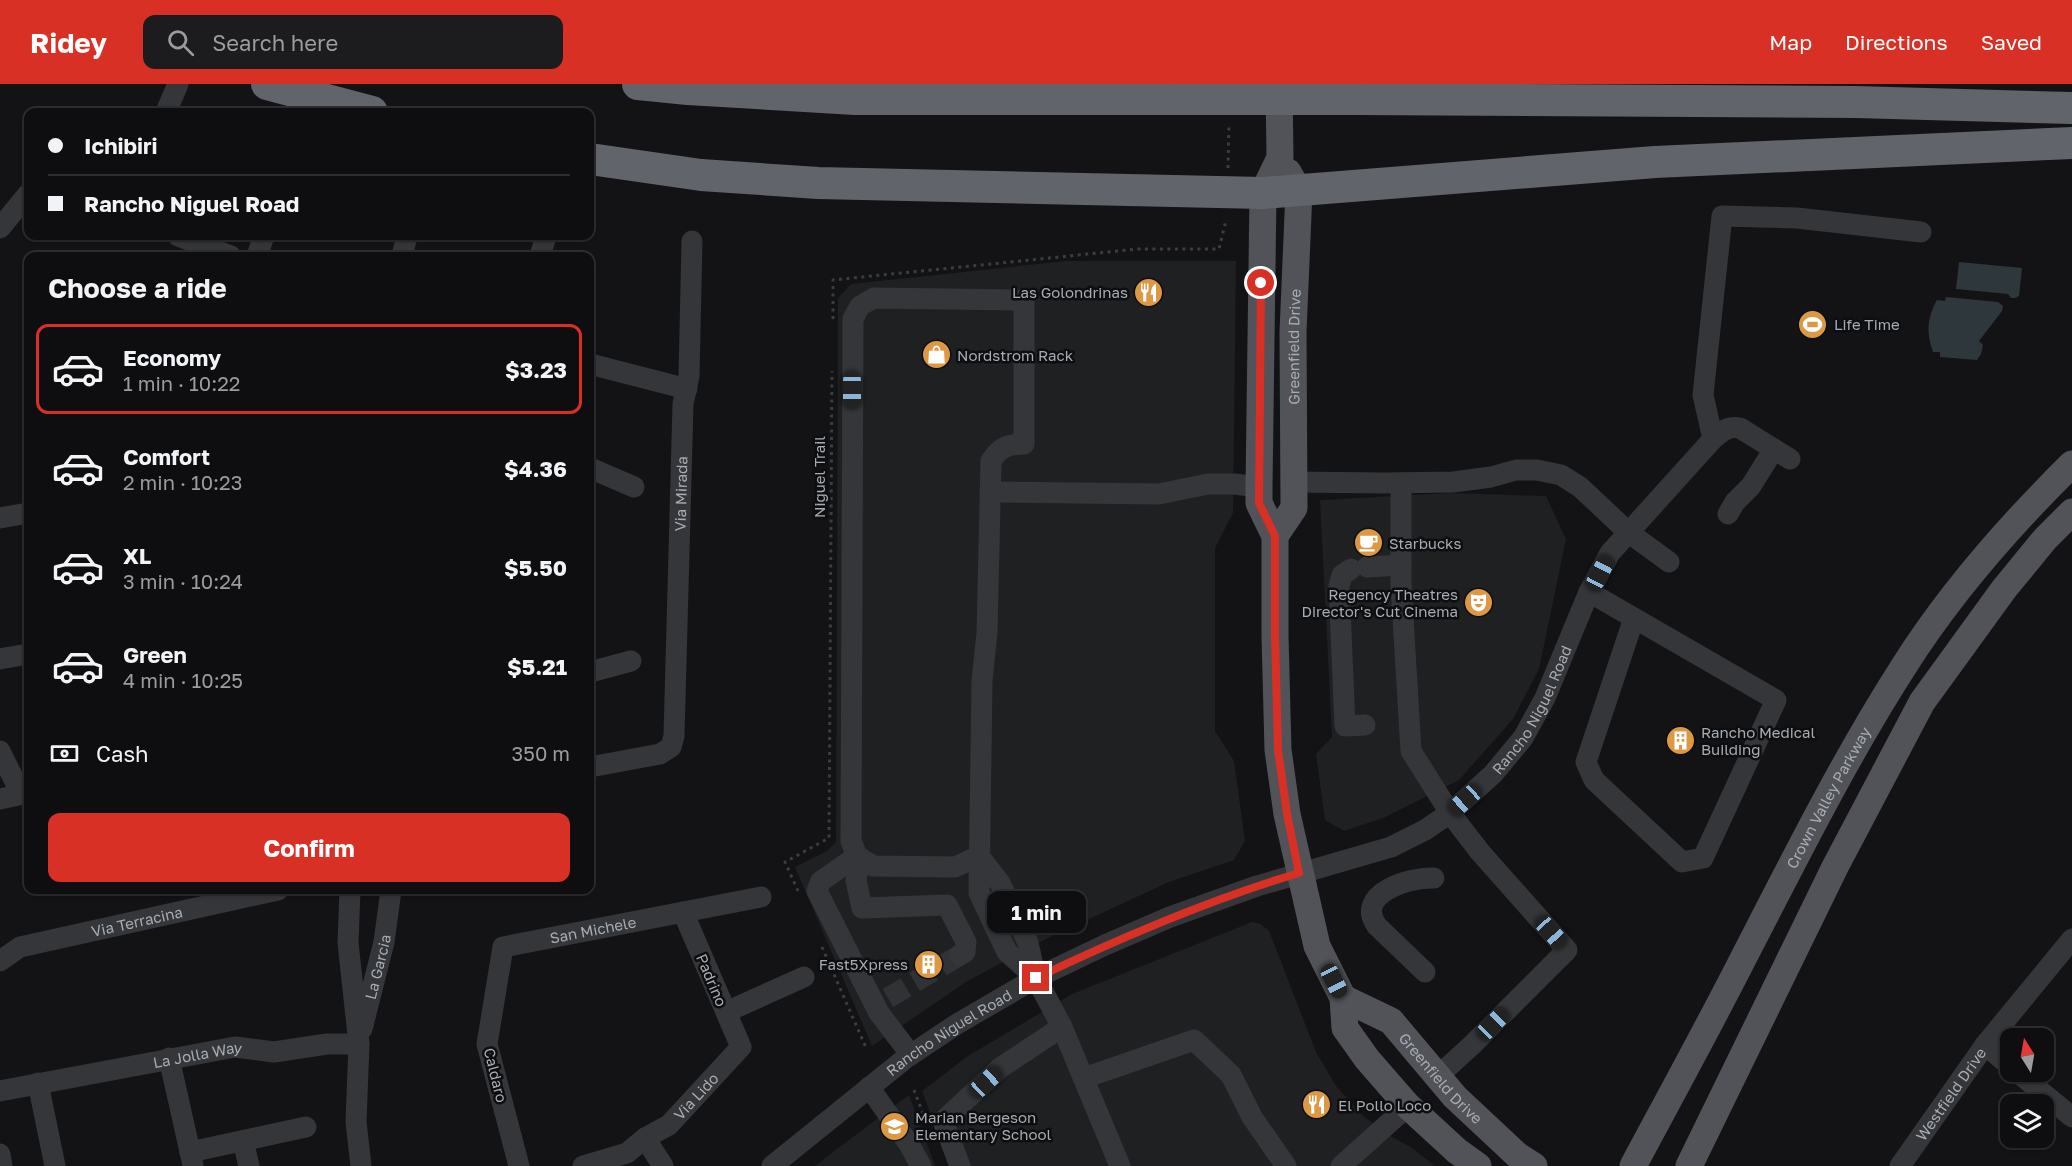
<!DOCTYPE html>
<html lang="en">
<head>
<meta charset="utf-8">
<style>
  body { margin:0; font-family:"Golos Text",sans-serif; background:#1c1c1e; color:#f1f3f6; height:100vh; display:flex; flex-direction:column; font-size:22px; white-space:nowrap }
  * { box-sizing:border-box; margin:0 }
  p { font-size:20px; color:#9b9c9f }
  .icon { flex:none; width:33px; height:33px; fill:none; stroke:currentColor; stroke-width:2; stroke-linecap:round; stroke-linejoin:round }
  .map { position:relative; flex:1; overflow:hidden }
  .details { position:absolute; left:24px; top:168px; width:570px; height:642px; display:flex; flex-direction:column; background:#0e0e10; border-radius:12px; box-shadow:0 2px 4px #0004,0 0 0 2px #2e2e30 }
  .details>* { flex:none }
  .top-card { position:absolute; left:24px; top:24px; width:570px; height:132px; border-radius:12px; box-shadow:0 2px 4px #0004,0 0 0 2px #2e2e30; display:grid; align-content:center; height:132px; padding:0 24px; background:#0e0e10 }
  .needle { width:39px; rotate:349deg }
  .controls { position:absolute; left:2000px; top:944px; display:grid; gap:12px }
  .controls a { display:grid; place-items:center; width:54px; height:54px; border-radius:12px; background:#0e0e10; box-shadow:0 2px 4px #0004,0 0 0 2px #2e2e30; font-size:30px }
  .end { position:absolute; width:27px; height:27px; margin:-14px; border:8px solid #d93025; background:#fff; box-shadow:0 0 0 3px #fff }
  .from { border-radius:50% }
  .bubble { position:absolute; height:42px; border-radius:12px; background:#0e0e10; box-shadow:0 2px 4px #0004,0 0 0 2px #2e2e30; font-size:20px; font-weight:700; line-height:42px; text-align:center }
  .car { position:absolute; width:18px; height:36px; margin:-18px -9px; border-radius:8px; box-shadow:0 0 4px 2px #0007; background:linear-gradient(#222 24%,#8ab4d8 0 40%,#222 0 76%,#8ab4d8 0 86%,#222 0) }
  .top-card b { display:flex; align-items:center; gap:21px; height:57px; font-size:22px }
  .top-card b+b { border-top:2px solid #2e2e30 }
  .top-card i { width:15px; height:15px; background:#f1f3f6 }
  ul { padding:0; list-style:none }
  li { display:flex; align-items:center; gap:18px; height:90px; margin:0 12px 9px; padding:0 12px; border:3px solid transparent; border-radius:12px }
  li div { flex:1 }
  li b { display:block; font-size:22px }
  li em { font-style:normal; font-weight:700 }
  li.selected { border-color:#d93025 }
  li>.icon { width:54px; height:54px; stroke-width:1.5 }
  h2 { padding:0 24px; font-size:27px; line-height:72px }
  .pay { display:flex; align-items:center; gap:15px; height:66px; padding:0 24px; font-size:22px }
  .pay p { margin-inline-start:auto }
  .primary-button { display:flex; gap:12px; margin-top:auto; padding:12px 24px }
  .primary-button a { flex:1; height:69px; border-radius:12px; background:#d93025; color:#fff; font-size:24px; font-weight:700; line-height:69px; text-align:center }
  header { display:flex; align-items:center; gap:36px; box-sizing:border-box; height:84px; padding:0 30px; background:#d93025; color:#fff }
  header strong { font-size:28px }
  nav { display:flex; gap:33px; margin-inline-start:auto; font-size:21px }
  .search { width:420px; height:54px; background:#1c1c1e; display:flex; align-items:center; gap:15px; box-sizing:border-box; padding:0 21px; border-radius:12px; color:#9b9c9f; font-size:22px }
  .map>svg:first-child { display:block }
  .built { fill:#1f2021 }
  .water { fill:#2e373c }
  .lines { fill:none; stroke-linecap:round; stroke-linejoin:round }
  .minor-tunnel { stroke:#303235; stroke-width:21; stroke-dasharray:21 10; stroke-linecap:butt }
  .path { stroke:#3b3d40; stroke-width:3; stroke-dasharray:3 4.5; stroke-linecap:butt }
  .minor { stroke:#353639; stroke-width:21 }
  .major { stroke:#515358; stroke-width:27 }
  .highway { stroke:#61646a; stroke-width:32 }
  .highway-bridge { stroke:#61646a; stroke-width:32 }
  .route { stroke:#d93025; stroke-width:8 }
  .labels { text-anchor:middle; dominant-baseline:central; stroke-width:5; stroke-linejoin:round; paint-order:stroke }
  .poi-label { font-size:15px; fill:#a6acb3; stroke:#0e0e10; text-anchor:start }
  .street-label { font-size:15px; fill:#a6acb3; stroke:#0e0e10 }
</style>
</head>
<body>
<header>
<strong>Ridey</strong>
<div class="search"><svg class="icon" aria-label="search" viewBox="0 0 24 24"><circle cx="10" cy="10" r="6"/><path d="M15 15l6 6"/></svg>Search here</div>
<nav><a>Map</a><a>Directions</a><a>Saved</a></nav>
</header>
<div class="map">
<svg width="2072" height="1082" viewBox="0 0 2072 1082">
  <rect width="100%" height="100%" fill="#131315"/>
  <g class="built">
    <path d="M1066,177H1236L1233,429L1215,464V647L1234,677L1245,757L1234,776L1169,798L1048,854L966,898L872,962L795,783L827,767L836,758L838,214L851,200Z"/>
    <path d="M1450,409L1546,412L1566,455L1539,585L1513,635L1459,696L1383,734L1344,747L1325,736L1316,670L1332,653L1320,416Z"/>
    <path d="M1252,838L1261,840L1269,847L1316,968L1336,1002L1363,1032L1392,1053L1411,1063L1435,1082H950L922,1007L968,972L1072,910Z"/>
    <path d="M909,1011L935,1082H815L825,1074Z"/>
  </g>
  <g class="water">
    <path d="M1959,178L2022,184L2019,212L2015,214H2011L2008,210L1956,205Z"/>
    <path d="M1946,213L1998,218L2003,222L2002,227L1979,257L1983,261L1981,270L1977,276L1940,273V268H1933C1926,249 1927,233 1937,216L1945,217Z"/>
  </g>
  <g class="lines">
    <path class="minor-tunnel" d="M888,914L960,871"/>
    <g class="path">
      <path d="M1228,84L1229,39"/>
      <path d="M833,235V196L1138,165H1219L1226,136"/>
      <path d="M798,807L785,778L829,754L832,287"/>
      <path d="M822,863L867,966"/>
      <path d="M914,1006L925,1035"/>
    </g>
    <g class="minor">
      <path d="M166,28L178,0"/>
      <path d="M0,144L28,110"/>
      <path d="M178,152L231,172"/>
      <path d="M257,172L264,152"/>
      <path d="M402,172L407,152"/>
      <path d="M540,172L546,152"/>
      <path d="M590,280L687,305"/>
      <path d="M1713,355L1703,311L1722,132L1797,134L1921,148"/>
      <path d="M590,384L634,403"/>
      <path d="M1293,398L1384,399L1453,398L1491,393L1516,386H1537L1561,391L1580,403L1628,448L1669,478"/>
      <path d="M1401,399V500L1411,667L1450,729L1480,768L1567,866L1472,961L1437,993"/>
      <path d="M990,408L1159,410L1208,400H1234L1259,403"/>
      <path d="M1728,430L1735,418L1751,402L1774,365"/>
      <path d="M0,434L28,429"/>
      <path d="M1367,483L1401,481"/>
      <path d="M1351,485L1342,491L1339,502L1345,642L1365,641"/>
      <path d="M1589,508L1776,616L1703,774L1682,778L1594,696L1586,678L1634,534"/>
      <path d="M0,575L28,570"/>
      <path d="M590,588L631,577"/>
      <path d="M0,667L21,710"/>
      <path id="s1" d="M590,683L660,670L671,663L674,652L683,320L689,292L692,157"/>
      <path d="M0,715L28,709"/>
      <path d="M857,772L821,797L817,807L879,929L911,971"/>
      <path d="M979,772L955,783L873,782L857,772L851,757L853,235L860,222L874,214L1024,216V360C1008,360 1000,363 991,377L987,549L982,597L979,809L1007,868L1036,894"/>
      <path d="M979,772L1000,799L1028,859L1036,894L1062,943L1120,1082"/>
      <path d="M860,774L856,796L862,824L947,821L966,858L965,868L960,871"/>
      <path d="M350,806L348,859L359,960L356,1038L361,1082"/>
      <path id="s2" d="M0,877L20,863L278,806"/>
      <path d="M1425,888L1377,842C1354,810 1409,793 1434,794"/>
      <path d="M726,928L804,893"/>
      <path id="s3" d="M362,945L384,858L391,806"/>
      <path d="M1985,961L2010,982"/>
      <path d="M169,974L193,1081"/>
      <path d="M2016,987L2072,1033"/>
      <path d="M1084,994L1194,956L1231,991L1252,1033L1286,1082"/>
      <path d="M38,999L55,1082"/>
      <path d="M869,1003L909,1060L921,1082"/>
      <path id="s4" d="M0,1007L235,963L274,968L327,960H359"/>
      <path d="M645,1054L663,1082"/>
      <path d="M243,1057L249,1082"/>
      <path d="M190,1068L306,1043"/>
      <path d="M0,1070L2,1082"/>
      <path id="s5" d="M519,1082L487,960L503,863L761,813"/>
      <path id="s6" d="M583,1082L627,1069L645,1054L669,1041L741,963L683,828"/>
      <path id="s7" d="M772,1082L906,974L957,940L1036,894L1105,861L1170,833L1257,802L1391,763L1425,746L1450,729L1493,690L1523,654L1545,614L1589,508L1610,469L1713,355C1722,347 1728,342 1740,344L1790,375"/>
      <path d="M960,1082L943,1037L1000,984L1062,943"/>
      <path d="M1341,1082L1408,1022"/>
      <path id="s8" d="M1900,1082L1985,961L2072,855"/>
    </g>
    <g class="major">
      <path d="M1279,0L1280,74L1263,109L1259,403V419L1275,452V552L1278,666L1287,730L1317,862L1343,914L1345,944L1367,975L1408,1022L1457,1067L1478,1082"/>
      <path id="s9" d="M1275,452L1294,424L1293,248L1299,107L1288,88"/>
      <path id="s10" d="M1343,914L1391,937L1455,1013L1517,1071L1534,1082"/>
      <path id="s11" d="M1633,1082C1671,1011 1710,940 1746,869C1796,772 1845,674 1904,582C1949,511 2012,439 2072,380"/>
      <path d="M1689,1082L1835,783L1922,618L2004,505L2045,455L2072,428"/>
    </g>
    <g class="highway">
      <path d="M267,0L372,28"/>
      <path d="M638,0L688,5L855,15H1177"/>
      <path d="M1357,15L1855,18L2072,24"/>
      <path d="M590,75L701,91L818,99L1263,109L1655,78L2072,59"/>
    </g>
    <path class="highway-bridge" d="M1177,15H1357"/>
  </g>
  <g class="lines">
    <path class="route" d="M1036,894C1122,853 1208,816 1299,789L1287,730L1278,666L1275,552V452L1259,419L1261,199"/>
  </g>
  <defs>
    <symbol id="restaurant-disc" viewBox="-11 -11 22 22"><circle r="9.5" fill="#dd9843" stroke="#0e0e10"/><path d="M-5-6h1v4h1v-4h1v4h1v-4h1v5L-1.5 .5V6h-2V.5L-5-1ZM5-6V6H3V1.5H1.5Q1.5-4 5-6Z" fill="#fff"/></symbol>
    <symbol id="stadium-disc" viewBox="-11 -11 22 22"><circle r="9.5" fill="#dd9843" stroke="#0e0e10"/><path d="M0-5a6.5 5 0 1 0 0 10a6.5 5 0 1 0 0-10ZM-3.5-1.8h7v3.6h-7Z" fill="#fff"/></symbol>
    <symbol id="shop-disc" viewBox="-11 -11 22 22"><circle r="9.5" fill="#dd9843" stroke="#0e0e10"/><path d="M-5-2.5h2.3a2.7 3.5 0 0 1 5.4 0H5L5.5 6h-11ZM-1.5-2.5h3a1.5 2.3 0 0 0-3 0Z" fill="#fff"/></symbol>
    <symbol id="cafe-disc" viewBox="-11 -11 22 22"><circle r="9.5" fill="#dd9843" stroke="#0e0e10"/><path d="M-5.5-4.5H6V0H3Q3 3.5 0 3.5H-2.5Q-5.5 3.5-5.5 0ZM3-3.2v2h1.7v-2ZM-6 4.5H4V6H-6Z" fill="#fff"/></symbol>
    <symbol id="theatre-disc" viewBox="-11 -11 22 22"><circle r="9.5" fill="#dd9843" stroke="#0e0e10"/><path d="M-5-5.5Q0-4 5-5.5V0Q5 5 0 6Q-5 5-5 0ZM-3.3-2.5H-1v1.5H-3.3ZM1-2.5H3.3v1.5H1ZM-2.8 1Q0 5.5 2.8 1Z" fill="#fff"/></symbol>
    <symbol id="building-disc" viewBox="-11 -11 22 22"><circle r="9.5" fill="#dd9843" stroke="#0e0e10"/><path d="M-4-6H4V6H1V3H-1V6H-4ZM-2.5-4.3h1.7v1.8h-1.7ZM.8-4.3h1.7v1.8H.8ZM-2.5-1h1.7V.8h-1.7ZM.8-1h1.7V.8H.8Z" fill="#fff"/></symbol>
    <symbol id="school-disc" viewBox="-11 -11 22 22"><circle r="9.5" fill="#dd9843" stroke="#0e0e10"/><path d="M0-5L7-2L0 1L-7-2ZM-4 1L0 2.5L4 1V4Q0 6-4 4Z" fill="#fff"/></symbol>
  </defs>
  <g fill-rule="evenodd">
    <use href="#restaurant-disc" x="1132" y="192" width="33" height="33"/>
    <use href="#stadium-disc" x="1796" y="224" width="33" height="33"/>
    <use href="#shop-disc" x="920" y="254" width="33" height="33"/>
    <use href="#cafe-disc" x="1352" y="442" width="33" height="33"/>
    <use href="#theatre-disc" x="1462" y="502" width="33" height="33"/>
    <use href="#building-disc" x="1664" y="640" width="33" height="33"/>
    <use href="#building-disc" x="912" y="864" width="33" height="33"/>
    <use href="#restaurant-disc" x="1300" y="1004" width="33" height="33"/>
    <use href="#school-disc" x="878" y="1026" width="33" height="33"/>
  </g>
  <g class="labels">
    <g class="poi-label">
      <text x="1128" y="208" text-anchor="end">Las Golondrinas</text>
      <text x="1834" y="240">Life Time</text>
      <text x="957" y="271">Nordstrom Rack</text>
      <text x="1389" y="459">Starbucks</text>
      <text x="1458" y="510" text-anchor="end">Regency Theatres<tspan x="1458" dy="17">Director's Cut Cinema</tspan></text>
      <text x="1701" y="648">Rancho Medical<tspan x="1701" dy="17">Building</tspan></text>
      <text x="908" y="880" text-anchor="end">Fast5Xpress</text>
      <text x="1338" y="1021">El Pollo Loco</text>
      <text x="915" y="1033">Marian Bergeson<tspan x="915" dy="17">Elementary School</tspan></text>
    </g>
    <g class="street-label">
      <text stroke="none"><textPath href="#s9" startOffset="195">Greenfield Drive</textPath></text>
      <text transform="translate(819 393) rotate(-90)">Niguel Trail</text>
      <text stroke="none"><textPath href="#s1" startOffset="338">Via Mirada</textPath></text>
      <text stroke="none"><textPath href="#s7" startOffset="906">Rancho Niguel Road</textPath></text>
      <text stroke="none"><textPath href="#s11" startOffset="417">Crown Valley Parkway</textPath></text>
      <text stroke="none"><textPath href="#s2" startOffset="144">Via Terracina</textPath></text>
      <text stroke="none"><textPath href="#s5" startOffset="316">San Michele</textPath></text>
      <text stroke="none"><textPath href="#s3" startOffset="64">La Garcia</textPath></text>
      <text transform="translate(712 896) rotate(67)">Padrino</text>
      <text stroke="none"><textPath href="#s7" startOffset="222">Rancho Niguel Road</textPath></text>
      <text stroke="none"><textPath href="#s4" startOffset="201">La Jolla Way</textPath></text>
      <text transform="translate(496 991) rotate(76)">Caldaro</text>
      <text stroke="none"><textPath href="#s10" startOffset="129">Greenfield Drive</textPath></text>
      <text stroke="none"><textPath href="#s8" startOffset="88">Westfield Drive</textPath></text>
      <text stroke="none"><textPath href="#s6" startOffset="136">Via Lido</textPath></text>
    </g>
  </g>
</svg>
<div class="controls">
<a><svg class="needle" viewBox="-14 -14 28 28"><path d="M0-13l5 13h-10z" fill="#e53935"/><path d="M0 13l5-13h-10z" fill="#9b9c9f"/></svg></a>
<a><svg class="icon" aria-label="layers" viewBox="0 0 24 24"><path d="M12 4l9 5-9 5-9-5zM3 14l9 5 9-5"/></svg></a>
</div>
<i class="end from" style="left:1261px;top:199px"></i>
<i class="end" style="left:1036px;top:894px"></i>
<div class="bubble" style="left:987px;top:807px;width:99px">1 min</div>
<i class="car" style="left:852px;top:306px;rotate:180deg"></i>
<i class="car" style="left:1600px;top:489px;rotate:28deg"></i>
<i class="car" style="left:1465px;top:716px;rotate:228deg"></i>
<i class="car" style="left:1551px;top:848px;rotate:138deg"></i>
<i class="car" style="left:1334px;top:897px;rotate:153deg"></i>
<i class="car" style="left:1493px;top:940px;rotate:45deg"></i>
<i class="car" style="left:986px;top:998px;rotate:47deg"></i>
<div class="top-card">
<b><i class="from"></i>Ichibiri</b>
<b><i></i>Rancho Niguel Road</b>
</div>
<section class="details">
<h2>Choose a ride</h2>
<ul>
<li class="selected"><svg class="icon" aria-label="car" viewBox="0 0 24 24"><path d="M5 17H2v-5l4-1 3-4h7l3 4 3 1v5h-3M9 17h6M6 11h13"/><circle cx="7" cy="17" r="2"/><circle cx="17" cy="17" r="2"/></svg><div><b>Economy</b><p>1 min · 10:22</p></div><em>$3.23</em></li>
<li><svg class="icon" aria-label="car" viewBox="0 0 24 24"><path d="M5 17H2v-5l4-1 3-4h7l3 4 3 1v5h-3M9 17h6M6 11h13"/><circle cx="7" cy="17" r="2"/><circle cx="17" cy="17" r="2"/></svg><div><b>Comfort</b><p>2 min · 10:23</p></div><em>$4.36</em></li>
<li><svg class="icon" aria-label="car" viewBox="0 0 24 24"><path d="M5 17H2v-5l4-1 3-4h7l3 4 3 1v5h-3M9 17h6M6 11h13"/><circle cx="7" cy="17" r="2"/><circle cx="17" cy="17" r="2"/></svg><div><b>XL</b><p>3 min · 10:24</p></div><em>$5.50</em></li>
<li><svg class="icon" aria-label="car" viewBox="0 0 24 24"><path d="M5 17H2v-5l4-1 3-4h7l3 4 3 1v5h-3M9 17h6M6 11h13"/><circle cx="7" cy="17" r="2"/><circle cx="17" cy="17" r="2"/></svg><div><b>Green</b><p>4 min · 10:25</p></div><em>$5.21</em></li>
</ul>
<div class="pay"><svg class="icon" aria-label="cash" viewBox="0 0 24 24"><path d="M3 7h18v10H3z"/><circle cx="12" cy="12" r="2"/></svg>Cash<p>350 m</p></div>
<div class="primary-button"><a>Confirm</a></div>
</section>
</div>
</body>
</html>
